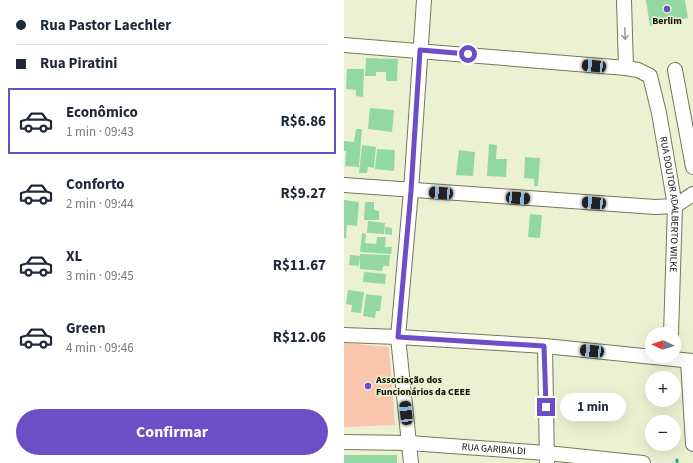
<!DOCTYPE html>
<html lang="pt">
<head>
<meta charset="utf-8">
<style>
  body { margin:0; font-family:"Source Sans 3",sans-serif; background:#f6f6f7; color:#1f2937; height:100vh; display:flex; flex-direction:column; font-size:15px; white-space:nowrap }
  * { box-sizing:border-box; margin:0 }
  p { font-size:13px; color:#747a83 }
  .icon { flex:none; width:22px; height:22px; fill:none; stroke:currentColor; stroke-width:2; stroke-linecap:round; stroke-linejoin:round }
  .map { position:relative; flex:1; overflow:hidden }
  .details { display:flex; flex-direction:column; background:#fff; width:344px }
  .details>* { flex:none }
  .hud { display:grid; align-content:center; height:88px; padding:0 16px; background:#fff }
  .needle { width:26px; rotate:274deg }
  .buttons { position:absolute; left:301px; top:327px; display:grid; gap:8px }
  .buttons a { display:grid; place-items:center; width:36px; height:36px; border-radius:50%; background:#fff; box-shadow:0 4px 16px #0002; font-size:20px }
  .end { position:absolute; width:18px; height:18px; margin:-9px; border:5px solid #6c4ec7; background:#fff; box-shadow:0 0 0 2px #fff }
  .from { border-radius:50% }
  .bubble { position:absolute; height:28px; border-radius:14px; background:#fff; box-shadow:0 4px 16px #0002; font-size:13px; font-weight:700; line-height:28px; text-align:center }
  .car { position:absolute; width:12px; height:24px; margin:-12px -6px; border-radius:5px; box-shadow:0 0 3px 1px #0007; background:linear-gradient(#222 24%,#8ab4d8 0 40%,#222 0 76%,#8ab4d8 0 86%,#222 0) }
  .hud b { display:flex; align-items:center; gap:14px; height:38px; font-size:15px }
  .hud b+b { border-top:1px solid #e0e1e3 }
  .hud i { width:10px; height:10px; background:#1f2937 }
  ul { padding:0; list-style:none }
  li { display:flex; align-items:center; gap:12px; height:66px; margin:0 8px 6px; padding:0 8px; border:2px solid transparent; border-radius:0px }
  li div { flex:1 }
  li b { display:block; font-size:15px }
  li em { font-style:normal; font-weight:700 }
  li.on { border-color:#6c4ec7 }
  li>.icon { width:36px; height:36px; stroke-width:1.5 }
  .primary-button { display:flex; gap:8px; margin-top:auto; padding:8px 16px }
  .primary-button a { flex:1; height:46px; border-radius:24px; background:#6c4ec7; color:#fff; font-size:16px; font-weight:700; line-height:46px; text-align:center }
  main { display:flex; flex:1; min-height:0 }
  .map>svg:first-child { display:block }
  .green { fill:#fac5ad }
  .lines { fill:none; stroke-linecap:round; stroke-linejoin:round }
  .stream { stroke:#2ca398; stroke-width:3 }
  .building { fill:#93d8a2 }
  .minor-casing { stroke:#73785b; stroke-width:16 }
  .minor { stroke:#fff; stroke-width:14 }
  .oneway { stroke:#9e9f9b }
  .route { stroke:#6c4ec7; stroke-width:5 }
  .poi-dot { fill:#6c4ec7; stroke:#ecf2d1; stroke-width:1.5 }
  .labels { text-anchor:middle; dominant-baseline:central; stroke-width:3; stroke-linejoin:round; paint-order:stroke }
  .poi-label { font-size:10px; font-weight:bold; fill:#0c0e04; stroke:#ecf2d1 }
  .street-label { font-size:10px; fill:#0c0e04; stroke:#ecf2d1 }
</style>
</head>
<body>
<main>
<section class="details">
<div class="hud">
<b><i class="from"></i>Rua Pastor Laechler</b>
<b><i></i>Rua Piratini</b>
</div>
<ul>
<li class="on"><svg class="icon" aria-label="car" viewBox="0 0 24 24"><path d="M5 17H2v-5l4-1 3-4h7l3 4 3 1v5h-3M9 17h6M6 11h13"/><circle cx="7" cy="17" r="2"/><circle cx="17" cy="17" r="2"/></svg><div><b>Econômico</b><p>1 min · 09:43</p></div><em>R$6.86</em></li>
<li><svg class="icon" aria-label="car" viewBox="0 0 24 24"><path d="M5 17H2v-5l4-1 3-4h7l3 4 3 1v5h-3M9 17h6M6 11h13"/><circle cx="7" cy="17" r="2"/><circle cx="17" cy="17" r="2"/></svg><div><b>Conforto</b><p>2 min · 09:44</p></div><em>R$9.27</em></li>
<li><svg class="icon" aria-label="car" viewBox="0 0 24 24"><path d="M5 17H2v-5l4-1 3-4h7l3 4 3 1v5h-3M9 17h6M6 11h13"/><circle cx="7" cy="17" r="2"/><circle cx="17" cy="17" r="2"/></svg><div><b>XL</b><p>3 min · 09:45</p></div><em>R$11.67</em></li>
<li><svg class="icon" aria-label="car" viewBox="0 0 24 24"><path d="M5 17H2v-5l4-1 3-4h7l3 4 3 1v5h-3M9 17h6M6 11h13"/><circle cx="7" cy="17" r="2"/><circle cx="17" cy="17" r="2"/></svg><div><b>Green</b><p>4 min · 09:46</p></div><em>R$12.06</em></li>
</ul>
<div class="primary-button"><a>Confirmar</a></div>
</section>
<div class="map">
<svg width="349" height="463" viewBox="0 0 349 463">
  <rect width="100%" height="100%" fill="#ecf2d1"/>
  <path class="green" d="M0,343L45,347L51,425L0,427Z"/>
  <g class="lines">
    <path class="stream" d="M333,460V463"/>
  </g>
  <g class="building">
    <path d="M302,0H341L344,18L306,26Z"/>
    <path d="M22,58L54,59L53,81H42V72H32V76H21Z"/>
    <path d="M3,69H20L19,97L12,96V90L2,89Z"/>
    <path d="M26,108L50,110L48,132L24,129Z"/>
    <path d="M12,129H18L15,167L1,166L2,151H0V141L10,142Z"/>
    <path d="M145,144L153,145L152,159H163L162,177L143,176Z"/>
    <path d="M18,145L32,147L30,168L24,167L23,173H15Z"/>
    <path d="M33,149L51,150L50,171L31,169Z"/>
    <path d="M115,150L131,152L129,176L112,175Z"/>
    <path d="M181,157L196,158L194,186H190V179L180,178Z"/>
    <path d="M0,200L15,202L13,226L3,225L2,238H0Z"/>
    <path d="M21,202H30V210L35,211V220H20Z"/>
    <path d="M186,214L198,215L196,238L184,237Z"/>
    <path d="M24,221L41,223L40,234L23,233Z"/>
    <path d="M41,227L48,228V235L41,234Z"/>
    <path d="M18,233L22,234L21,243L32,244L33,237H42L41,247H48L47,254L16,252Z"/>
    <path d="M16,254L46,255L45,266H39L38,271L16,269Z"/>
    <path d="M6,255L16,256L15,266L5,265Z"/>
    <path d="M20,272L42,274L41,284L19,282Z"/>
    <path d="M4,290L20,292L17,313L7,312L8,305L2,304Z"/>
    <path d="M22,294L38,296L36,311H32L31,318L19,316Z"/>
    <rect x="0" y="455" width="53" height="8"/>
  </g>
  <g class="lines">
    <defs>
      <g id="minor">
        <path d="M280,0L282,68"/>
        <path id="s1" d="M0,45L282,68L294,70L306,76L315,113L331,206L327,334"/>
        <path d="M331,70L349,167"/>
        <path d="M0,185L311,207L331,206L349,194"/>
        <path d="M0,335L54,337L201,346L349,361"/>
        <path d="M201,346L203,463"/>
        <path d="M344,361L349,444"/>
        <path id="s2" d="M0,442L65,443L203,453L299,463"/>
        <path d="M67,463L54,337L67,191L80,0"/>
      </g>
    </defs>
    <use href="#minor" class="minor-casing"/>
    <use href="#minor" class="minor"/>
  </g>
  <defs><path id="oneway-shaft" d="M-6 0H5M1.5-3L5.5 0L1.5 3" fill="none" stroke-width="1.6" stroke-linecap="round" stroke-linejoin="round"/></defs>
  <use class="oneway" href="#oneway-shaft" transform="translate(281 34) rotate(88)"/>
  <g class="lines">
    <path class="route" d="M124,54L76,50L67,191L54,337L200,346L202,407"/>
  </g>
  <g class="poi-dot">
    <circle cx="323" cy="9" r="4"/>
    <circle cx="24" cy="386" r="4"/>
  </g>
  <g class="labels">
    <g class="poi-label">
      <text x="323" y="21">Berlim</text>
      <text x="32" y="380" text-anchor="start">Associação dos<tspan x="32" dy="12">Funcionários da CEEE</tspan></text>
    </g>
    <g class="street-label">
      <text stroke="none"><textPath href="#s1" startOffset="439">RUA DOUTOR ADALBERTO WILKE</textPath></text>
      <text stroke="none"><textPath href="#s2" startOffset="150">RUA GARIBALDI</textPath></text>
    </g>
  </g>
</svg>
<div class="buttons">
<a><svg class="needle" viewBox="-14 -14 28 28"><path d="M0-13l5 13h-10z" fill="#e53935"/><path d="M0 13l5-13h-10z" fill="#747a83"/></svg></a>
<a>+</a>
<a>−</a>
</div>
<i class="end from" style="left:124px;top:54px"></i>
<i class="end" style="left:202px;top:407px"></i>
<div class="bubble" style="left:216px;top:393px;width:66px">1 min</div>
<i class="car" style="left:250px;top:66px;rotate:275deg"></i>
<i class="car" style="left:97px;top:193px;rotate:274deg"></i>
<i class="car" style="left:174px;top:198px;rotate:94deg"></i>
<i class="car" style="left:250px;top:203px;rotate:274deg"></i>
<i class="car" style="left:248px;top:351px;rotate:276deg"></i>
<i class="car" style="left:62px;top:413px;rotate:354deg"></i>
</div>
</main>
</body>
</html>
